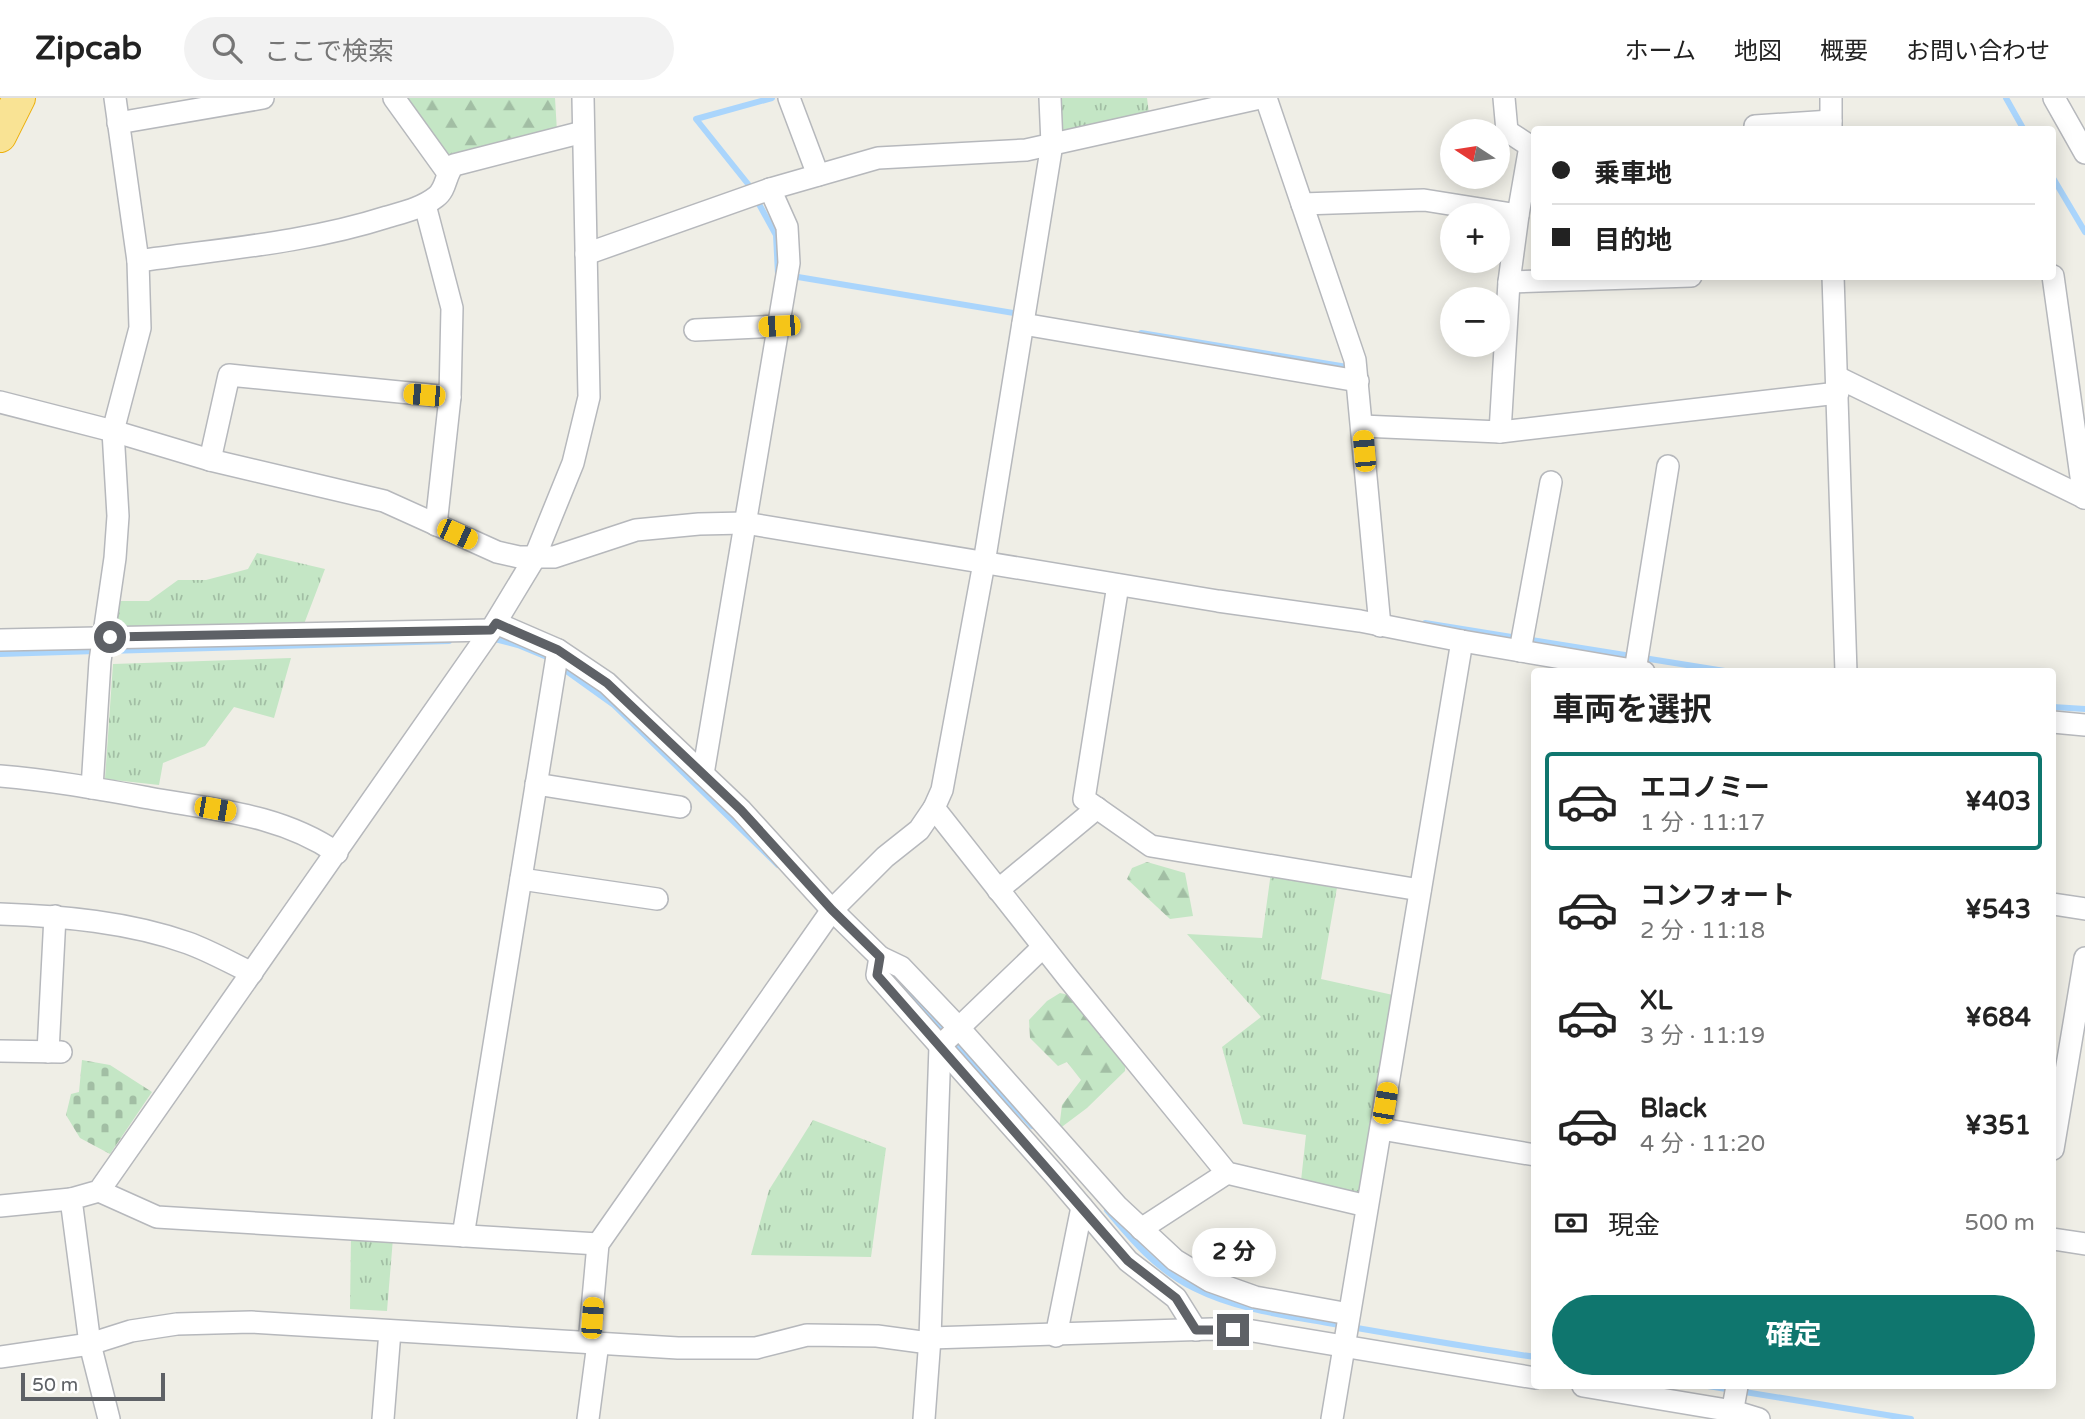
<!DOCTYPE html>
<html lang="ja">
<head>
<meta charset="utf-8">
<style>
  body { margin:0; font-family:"Varela Round","Noto Sans JP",sans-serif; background:#f2f2f2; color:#222; height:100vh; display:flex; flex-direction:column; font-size:26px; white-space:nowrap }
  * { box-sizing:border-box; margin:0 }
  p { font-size:23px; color:#767676 }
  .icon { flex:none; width:38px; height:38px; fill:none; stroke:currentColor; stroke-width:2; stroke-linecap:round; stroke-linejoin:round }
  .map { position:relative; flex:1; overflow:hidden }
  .details { position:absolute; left:1531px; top:570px; width:525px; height:721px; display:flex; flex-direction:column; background:#fff; border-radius:7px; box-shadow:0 4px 18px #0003 }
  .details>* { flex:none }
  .hud { position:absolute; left:1531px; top:28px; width:525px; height:154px; border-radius:7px; box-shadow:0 4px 18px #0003; display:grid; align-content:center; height:154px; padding:0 21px; background:#fff }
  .needle { width:46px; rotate:282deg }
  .controls { position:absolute; left:1440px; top:21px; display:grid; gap:14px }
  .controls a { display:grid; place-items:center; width:70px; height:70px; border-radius:50%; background:#fff; box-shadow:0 4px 18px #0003; font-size:35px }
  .scale { position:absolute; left:21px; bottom:18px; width:144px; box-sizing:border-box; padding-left:7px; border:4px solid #5e6166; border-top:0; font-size:19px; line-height:24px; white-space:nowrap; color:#5e6166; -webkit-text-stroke:5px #fff; paint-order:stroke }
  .end { position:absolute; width:32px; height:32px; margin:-16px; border:9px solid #5e6166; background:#fff; box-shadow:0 0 0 4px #fff }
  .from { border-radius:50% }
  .bubble { position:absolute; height:49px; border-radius:24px; background:#fff; box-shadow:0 4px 18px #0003; font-size:23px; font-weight:700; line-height:49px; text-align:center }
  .car { position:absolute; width:21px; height:42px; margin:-21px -10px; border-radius:9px; box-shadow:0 0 5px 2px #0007; background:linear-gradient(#f5c518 24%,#345 0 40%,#f5c518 0 76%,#345 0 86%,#f5c518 0) }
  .hud b { display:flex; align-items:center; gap:24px; height:66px; font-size:26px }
  .hud b+b { border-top:2px solid #e0e0e0 }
  .hud i { width:18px; height:18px; background:#222 }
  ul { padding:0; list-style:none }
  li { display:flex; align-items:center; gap:21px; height:98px; margin:0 14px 10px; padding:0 7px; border:4px solid transparent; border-radius:7px }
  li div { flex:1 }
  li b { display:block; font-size:26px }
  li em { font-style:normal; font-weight:700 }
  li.active { border-color:#0f766e }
  li>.icon { width:63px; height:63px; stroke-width:1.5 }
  h2 { padding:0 21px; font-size:32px; line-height:84px }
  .pay { display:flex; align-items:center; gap:18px; height:77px; padding:0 21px; font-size:26px }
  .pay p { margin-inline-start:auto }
  .cta { display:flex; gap:14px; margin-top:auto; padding:14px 21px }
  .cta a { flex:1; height:80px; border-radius:42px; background:#0f766e; color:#fff; font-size:28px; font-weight:700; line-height:80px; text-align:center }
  header { display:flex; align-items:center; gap:42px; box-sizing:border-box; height:98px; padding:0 35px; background:#fff; border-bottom:2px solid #e0e0e0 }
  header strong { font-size:33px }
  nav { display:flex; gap:38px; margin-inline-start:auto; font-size:24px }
  .search { width:490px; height:63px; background:#f2f2f2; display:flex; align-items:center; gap:18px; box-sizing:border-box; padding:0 24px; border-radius:38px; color:#767676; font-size:26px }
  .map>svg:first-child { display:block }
  .grass { fill:url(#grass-tufts) }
  .forest { fill:url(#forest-firs) }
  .cemetery { fill:url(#cemetery-stones) }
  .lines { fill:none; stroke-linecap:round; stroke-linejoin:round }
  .stream { stroke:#aad5fc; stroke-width:6 }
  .minor-casing { stroke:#b6b8bc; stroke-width:24 }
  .highway-casing { stroke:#ecae0a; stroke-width:34 }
  .minor { stroke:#fff; stroke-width:21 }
  .highway { stroke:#f9e394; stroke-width:32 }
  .route { stroke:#5e6166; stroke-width:9 }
</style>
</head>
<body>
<header>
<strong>Zipcab</strong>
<div class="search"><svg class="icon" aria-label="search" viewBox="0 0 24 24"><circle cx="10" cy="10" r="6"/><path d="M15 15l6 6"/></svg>ここで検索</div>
<nav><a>ホーム</a><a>地図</a><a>概要</a><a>お問い合わせ</a></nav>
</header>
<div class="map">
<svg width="2085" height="1321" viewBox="0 0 2085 1321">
  <defs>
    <pattern id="grass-tufts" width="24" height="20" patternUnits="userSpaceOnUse" patternTransform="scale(1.75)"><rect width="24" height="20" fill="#c4e6c5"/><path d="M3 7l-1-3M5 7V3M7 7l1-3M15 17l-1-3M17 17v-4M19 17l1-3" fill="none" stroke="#a2bea4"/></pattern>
    <pattern id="forest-firs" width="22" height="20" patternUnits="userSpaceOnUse" patternTransform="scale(1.75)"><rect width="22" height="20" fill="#c4e6c5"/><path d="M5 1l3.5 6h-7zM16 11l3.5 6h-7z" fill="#a2bea4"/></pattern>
    <pattern id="cemetery-stones" width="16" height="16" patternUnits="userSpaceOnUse" patternTransform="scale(1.75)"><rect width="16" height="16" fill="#c4e6c5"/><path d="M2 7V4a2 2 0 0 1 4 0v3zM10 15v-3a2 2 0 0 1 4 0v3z" fill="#a2bea4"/></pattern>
  </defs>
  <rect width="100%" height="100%" fill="#efeee6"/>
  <g class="grass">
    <path d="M1050,0H1147L1150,24L1052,46Z"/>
    <path d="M257,455L325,471L304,526L110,539L115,503H149L178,482H206L248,471Z"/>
    <path d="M291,560L274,620L234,609L205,648L163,665L159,687L105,681L113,566Z"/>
    <path d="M1272,767L1339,778L1321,881L1393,897L1361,1107L1300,1092L1306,1037L1243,1026L1222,949L1261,919L1187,836L1262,840Z"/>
    <path d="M813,1022L886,1050L871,1159L751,1157L769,1092Z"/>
    <path d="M351,1138L393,1140L387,1213L350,1211Z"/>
  </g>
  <g class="forest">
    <path d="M384,0H555L557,34L441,69Z"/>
    <path d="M1147,764L1185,775L1193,818L1170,821L1127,781L1132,770Z"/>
    <path d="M1060,895L1074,898L1126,951L1125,973L1087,1010L1059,1031L1062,1007L1081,982L1067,964L1058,968L1030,940L1029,922L1047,903Z"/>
  </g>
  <path class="cemetery" d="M82,962L110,967L152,994L110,1056L80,1040L66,1017L71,996L79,994Z"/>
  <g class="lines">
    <g class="stream">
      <path d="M772,0L696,21L748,86L776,137L778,176"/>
      <path d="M2006,0L2024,32"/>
      <path d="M2053,80L2085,134"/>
      <path d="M792,178L1020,216"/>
      <path d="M1141,235L1347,269L1348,273"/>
      <path d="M1425,525L1731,574"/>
      <path d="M491,540L518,547L547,559L614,607L778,767"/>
      <path d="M107,553L449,543"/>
      <path d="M0,556L96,553"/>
      <path d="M2053,609L2085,611"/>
      <path d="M903,890L1032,1028"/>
      <path d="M1107,1112C1131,1141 1158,1173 1194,1190C1236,1211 1282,1217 1328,1225C1397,1237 1466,1249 1535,1259"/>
      <path d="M1708,1288L1911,1321"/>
    </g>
    <defs>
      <g id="minor">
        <path d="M394,0L448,75"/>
        <path d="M789,0L818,77"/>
        <path d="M1266,0L1355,262L1380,528"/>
        <path d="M1831,0V32"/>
        <path d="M2054,0L2085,55"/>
        <path d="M118,25L263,0"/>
        <path d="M1755,32V28L1831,23"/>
        <path d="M1302,106L1424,102L1518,117"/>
        <path d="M425,107L452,210L450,299L436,427"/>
        <path d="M586,156L770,91L878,60L1026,52L1260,0"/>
        <path d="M138,163C221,151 306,145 387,119C404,114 422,110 436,99C447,91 445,76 454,67L583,34"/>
        <path d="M1833,178L1846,574"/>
        <path d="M2053,178L2084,400"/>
        <path d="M1509,184L1691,178"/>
        <path d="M1023,226L1358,283"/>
        <path d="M695,232L779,228"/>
        <path d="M1837,279L2085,400"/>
        <path d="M0,304L113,333L210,362L384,403L497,454L519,459H554L636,432L699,426L745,425L1218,503L1360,523L1462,543L1644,574"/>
        <path d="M1362,328L1500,334L1838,295"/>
        <path d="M1500,334L1509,184L1518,117L1530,48L1507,33L1504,0"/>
        <path d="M210,362L229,277L450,299"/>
        <path d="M1118,487L1084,701L1151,748L1420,792"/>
        <path d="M496,525L558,552L607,585L741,712L832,812L880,859L877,877L1054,1076L1128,1163L1176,1200L1196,1232"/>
        <path d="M0,542L491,532"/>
        <path d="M1520,553L1551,384"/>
        <path d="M1635,573L1668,368"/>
        <path d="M2053,624L2085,627"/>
        <path d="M703,676L789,165L787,129L770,91"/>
        <path d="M0,678C50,682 99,691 149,700C215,712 280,716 337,755"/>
        <path d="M536,686L680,709"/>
        <path d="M92,690L100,563L115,460L118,418L113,333L140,230L138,163L115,0"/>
        <path d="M934,710L1068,880L1227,1075L1367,1108"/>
        <path d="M521,781L657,801"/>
        <path d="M998,792L1097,710"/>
        <path d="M2053,806L2085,811"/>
        <path d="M0,816C62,818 129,824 188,845C210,853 231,865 252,875"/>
        <path d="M880,859L901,869L959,930L1117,1108L1175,1162L1210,1183L1255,1199L1349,1216"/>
        <path d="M0,953L61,954"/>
        <path d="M48,954L55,818"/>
        <path d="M1381,1031L1535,1057"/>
        <path d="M2053,1051L2085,860"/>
        <path d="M99,1093L157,1119L598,1146"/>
        <path d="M0,1108L71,1101"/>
        <path d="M1141,1131L1227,1075"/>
        <path d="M463,1138L558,552"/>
        <path d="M2053,1141L2085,1146"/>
        <path d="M1056,1238L1082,1109"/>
        <path d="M930,1240L1212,1231L1253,1233L1535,1280"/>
        <path d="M589,1245L598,1146L832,812L885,759L919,732L934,710L942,692L984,465L1052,46L1050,0"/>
        <path d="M0,1259L90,1246L131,1233L177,1226L251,1224L678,1250H756L807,1237L877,1238L929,1245"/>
        <path d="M1583,1288L1733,1313L1759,1321"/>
        <path d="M109,1321L90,1246L71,1101L99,1093L491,532L534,461L573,365L589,299L583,0"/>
        <path d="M383,1321L390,1233"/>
        <path d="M588,1321L598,1245"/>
        <path d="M924,1321L930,1240L940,948L1043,849"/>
        <path d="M1332,1321L1462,543"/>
        <path d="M1731,1321L1737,1288"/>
      </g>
      <path id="highway" d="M0,38L19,0"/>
    </defs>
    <use href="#minor" class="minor-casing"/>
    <use href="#highway" class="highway-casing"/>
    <use href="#minor" class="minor"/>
    <use href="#highway" class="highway"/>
  </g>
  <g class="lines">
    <path class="route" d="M110,539L491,532L496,525L558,552L607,585L741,712L832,812L880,859L877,877L1128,1163L1176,1200L1196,1232H1233"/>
  </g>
</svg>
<div class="controls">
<a><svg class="needle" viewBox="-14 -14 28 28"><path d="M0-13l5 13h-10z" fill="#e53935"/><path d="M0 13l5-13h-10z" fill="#767676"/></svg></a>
<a>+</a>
<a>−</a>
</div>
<div class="scale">50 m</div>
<i class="end from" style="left:110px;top:539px"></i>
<i class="end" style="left:1233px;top:1232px"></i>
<div class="bubble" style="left:1192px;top:1130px;width:84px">2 分</div>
<i class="car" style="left:779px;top:228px;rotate:267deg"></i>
<i class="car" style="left:424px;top:297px;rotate:275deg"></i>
<i class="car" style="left:1364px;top:353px;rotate:355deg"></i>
<i class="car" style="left:457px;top:436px;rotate:114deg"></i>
<i class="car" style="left:215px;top:711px;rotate:100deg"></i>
<i class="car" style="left:1385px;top:1005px;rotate:10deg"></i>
<i class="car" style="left:592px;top:1220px;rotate:4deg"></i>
<div class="hud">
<b><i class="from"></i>乗車地</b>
<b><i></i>目的地</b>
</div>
<section class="details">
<h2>車両を選択</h2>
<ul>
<li class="active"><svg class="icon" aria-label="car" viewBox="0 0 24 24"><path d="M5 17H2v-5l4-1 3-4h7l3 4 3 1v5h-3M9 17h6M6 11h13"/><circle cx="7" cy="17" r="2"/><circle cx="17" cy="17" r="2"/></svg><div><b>エコノミー</b><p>1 分 · 11:17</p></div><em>¥403</em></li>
<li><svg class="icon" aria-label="car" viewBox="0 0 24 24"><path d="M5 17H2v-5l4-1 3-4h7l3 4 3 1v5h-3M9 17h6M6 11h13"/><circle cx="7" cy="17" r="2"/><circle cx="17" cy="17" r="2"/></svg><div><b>コンフォート</b><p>2 分 · 11:18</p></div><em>¥543</em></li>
<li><svg class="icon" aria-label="car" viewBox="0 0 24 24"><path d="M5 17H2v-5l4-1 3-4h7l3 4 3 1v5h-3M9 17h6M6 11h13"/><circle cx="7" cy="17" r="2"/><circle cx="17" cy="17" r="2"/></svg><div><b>XL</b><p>3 分 · 11:19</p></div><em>¥684</em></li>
<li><svg class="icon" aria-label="car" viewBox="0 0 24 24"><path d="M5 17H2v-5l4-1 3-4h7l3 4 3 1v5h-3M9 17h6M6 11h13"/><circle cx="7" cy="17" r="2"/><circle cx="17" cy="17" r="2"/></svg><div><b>Black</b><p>4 分 · 11:20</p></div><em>¥351</em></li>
</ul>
<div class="pay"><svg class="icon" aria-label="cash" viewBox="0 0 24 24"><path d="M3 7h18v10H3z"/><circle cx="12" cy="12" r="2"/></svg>現金<p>500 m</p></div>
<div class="cta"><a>確定</a></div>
</section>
</div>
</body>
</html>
